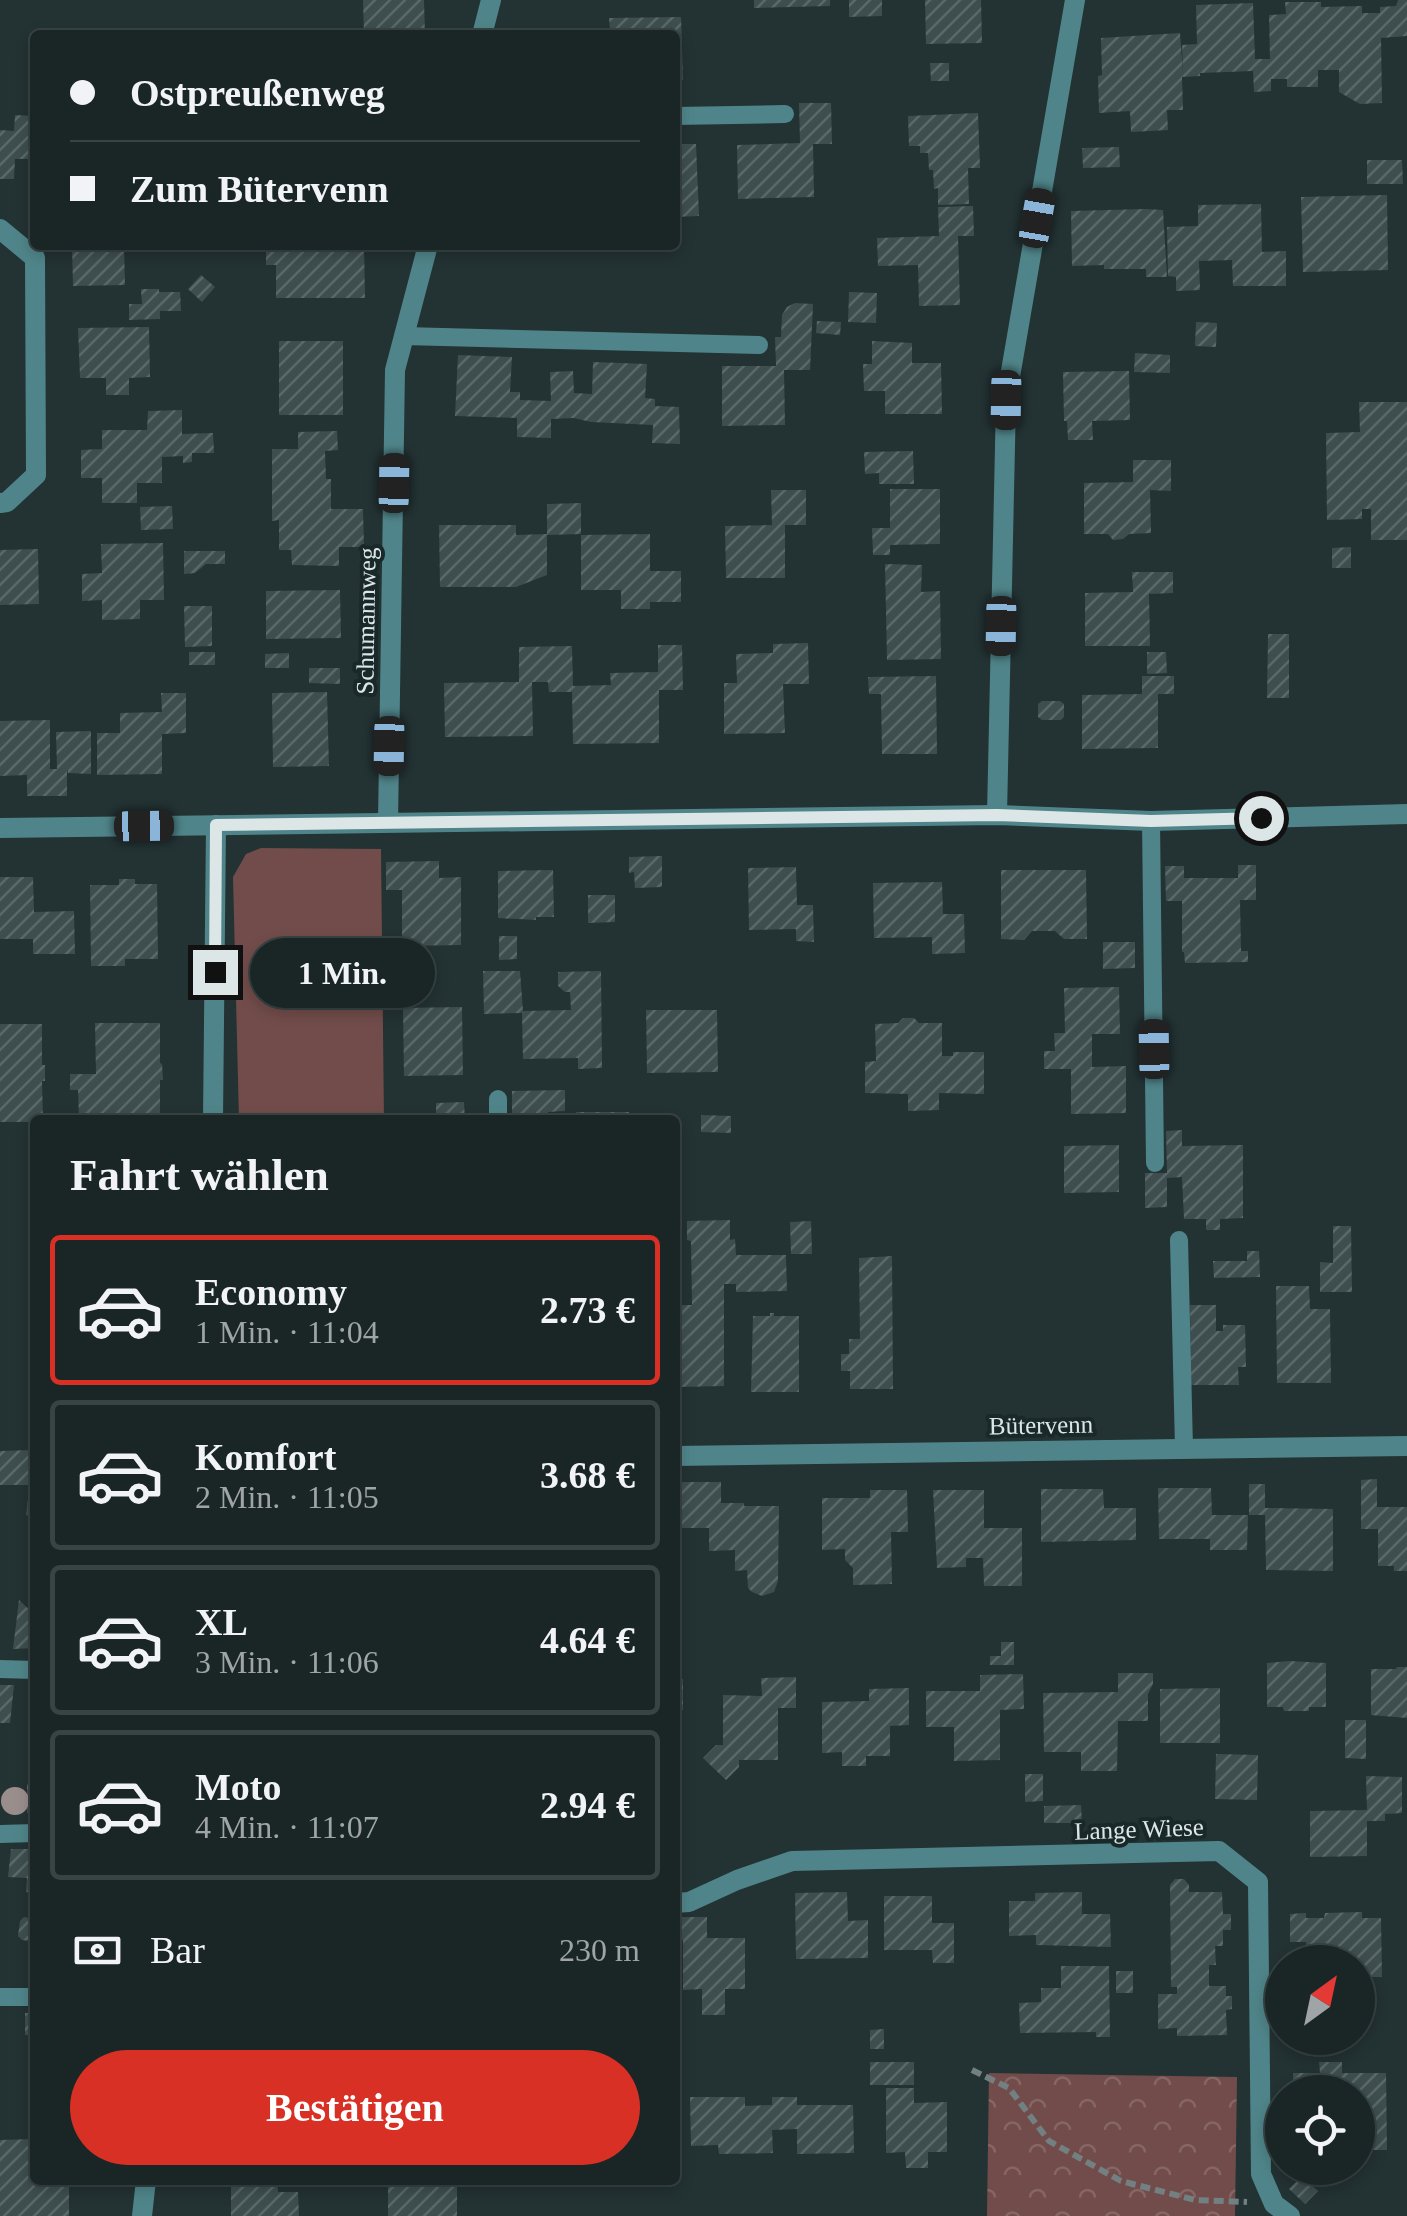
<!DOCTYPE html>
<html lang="de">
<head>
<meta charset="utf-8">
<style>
  body { margin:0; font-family:"Times New Roman",serif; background:#232e2e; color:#f1f3f6; height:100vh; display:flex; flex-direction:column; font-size:38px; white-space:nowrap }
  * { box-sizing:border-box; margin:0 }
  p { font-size:32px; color:#9fa5a7 }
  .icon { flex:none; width:55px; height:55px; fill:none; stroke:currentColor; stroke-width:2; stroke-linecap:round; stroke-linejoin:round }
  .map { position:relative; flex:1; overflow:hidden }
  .side { position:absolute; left:30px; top:1115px; width:650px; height:1070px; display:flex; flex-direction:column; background:#1a2626; border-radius:10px; box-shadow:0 5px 15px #0003,0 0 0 2px #384343 }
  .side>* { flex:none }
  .banner { position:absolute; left:30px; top:30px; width:650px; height:220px; border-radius:10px; box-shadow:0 5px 15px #0003,0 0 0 2px #384343; display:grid; align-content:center; height:220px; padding:0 40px; background:#1a2626 }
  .needle { width:65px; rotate:33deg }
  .fabs { position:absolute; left:1265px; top:1945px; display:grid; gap:20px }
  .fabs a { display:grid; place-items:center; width:110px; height:110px; border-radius:50%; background:#1a2626; box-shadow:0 5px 15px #0003,0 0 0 2px #384343; font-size:50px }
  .end { position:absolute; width:45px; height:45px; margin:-22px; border:12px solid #dce6e7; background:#111; box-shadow:0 0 0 5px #111 }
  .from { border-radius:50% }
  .bubble { position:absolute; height:70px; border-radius:35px; background:#1a2626; box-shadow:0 5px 15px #0003,0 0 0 2px #384343; font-size:32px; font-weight:600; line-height:70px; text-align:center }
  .car { position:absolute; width:30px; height:60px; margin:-30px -15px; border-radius:12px; box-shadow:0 0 8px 2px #0007; background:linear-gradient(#222 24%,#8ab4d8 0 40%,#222 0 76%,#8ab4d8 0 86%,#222 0) }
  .banner b { display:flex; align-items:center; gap:35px; height:95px; font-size:38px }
  .banner b+b { border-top:2px solid #384343 }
  .banner i { width:25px; height:25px; background:#f1f3f6 }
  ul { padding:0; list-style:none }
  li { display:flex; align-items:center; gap:30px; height:150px; margin:0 20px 15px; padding:0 20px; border:5px solid #384343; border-radius:10px }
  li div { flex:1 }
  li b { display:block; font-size:38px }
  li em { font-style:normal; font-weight:600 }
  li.active { border-color:#d93025 }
  li>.icon { width:90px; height:90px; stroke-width:1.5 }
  h2 { padding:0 40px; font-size:45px; line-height:120px }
  .pay { display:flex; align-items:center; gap:25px; height:110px; padding:0 40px; font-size:38px }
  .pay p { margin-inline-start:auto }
  .action { display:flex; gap:20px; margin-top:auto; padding:20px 40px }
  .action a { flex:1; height:115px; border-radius:60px; background:#d93025; color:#fff; font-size:40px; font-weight:600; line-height:115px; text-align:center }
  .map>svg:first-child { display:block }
  .grass { fill:#714c4a }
  .park { fill:url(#park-crowns) }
  .building { fill:url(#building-hatch) }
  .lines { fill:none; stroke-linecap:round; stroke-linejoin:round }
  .path { stroke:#738081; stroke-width:6; stroke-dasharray:10 5; stroke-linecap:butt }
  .lane { stroke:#4f858a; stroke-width:18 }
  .street { stroke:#4f858a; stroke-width:20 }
  .tree { fill:#9a8e8d }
  .route { stroke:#dce6e7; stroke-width:12 }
  .labels { text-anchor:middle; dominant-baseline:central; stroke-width:8; stroke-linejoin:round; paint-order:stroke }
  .street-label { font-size:25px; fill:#dce6e7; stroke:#192829 }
</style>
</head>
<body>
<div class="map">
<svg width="1407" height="2216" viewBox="0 0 1407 2216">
  <defs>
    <pattern id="park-crowns" width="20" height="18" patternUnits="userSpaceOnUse" patternTransform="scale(2.5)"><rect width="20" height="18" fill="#714c4a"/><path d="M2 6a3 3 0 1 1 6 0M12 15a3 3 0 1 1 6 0" fill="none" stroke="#856664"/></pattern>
    <pattern id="building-hatch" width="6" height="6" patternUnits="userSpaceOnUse" patternTransform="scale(2.5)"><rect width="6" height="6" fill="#3e4e4f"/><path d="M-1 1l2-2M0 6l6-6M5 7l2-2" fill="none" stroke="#596868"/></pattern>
  </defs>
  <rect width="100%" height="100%" fill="#233233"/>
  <path class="grass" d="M261,848L381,849L384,1120H239L233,877L246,854Z"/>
  <path class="park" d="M989,2073L1237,2077L1235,2216H987Z"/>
  <g class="building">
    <path d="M363,0H424L425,35H364Z"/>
    <path d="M754,0H830V6L754,8Z"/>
    <path d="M849,0H882V16L849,17Z"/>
    <path d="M925,0H981L982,43L926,44Z"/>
    <path d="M1398,0H1407V36L1381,38L1382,103L1360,104L1339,92V70H1318V87H1287V79H1271V91L1254,92L1253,71L1200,73V76L1182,77L1183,110H1167L1168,130L1131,132L1130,111L1099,113L1098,76L1102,75L1101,38L1180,33L1183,73L1182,45L1197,44L1196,5L1253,3L1255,59H1270L1269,15L1286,14L1285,2H1321V7L1362,6V13H1380V7L1396,6Z"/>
    <path d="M681,17L683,80H675V35H596V32L610,31L609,18Z"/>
    <path d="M930,63H949V81H931Z"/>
    <path d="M799,103H831L832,144H813L814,197L738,199L737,145L800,143Z"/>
    <path d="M978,113L980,168H968L969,204L938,205V188L934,189L933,170H929L928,153H920V146H909L908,116Z"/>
    <path d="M15,115L32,116L35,159H15L14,179H0V130L14,131Z"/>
    <path d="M675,144H696L699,216L675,217Z"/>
    <path d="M1119,147L1120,167L1083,168L1082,148Z"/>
    <path d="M1367,160H1402L1403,184H1367Z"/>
    <path d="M1387,195L1388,270L1303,272L1301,197Z"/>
    <path d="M1261,204L1262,252L1286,251V286H1233L1232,260L1199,261L1200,290L1176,291V277L1168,276L1167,227L1198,226V205Z"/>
    <path d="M973,206L974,236H958L960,305L919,306L918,265L878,266L877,238L939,236L938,207Z"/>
    <path d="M1145,209L1163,210L1167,277H1146V269H1104V265L1072,266L1071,211Z"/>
    <path d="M72,245H124L125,285L73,286Z"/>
    <path d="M277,245H364L365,298H276V265H266V251L277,250Z"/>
    <path d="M201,275L215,287L202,302L188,289Z"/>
    <path d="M141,289H159V292H180L181,311H160V319L129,320V304H142Z"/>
    <path d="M849,292L877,293L876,323L848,322Z"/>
    <path d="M795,303L813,304L810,370H784L785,425L722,426V366H776L775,337H781L782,315L787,307Z"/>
    <path d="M817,321L841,322L840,335L816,333Z"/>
    <path d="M1196,322L1217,323L1216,347L1195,346Z"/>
    <path d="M149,327L150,377L129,378V395H106V378H80L78,328Z"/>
    <rect x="279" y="341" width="64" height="74"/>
    <path d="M872,341L912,343V363H941L942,414H885V391H864L863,364H872Z"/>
    <path d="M1135,353L1170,355V373L1134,372Z"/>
    <path d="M458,355L512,357L510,392H520V400L551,401L550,372L573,371L574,393L592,394L593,362L647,364L645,398L655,399V406L679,407L680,444L652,443L653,425L591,422L574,418L551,419V438L517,437V418L455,416Z"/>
    <path d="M1129,371L1130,420L1092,421L1093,440H1068L1067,421H1064L1063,372Z"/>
    <path d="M1359,402H1407V540H1371V509H1362V519L1327,520L1326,433L1360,432Z"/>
    <path d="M182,410V434L213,433L214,453H192V462L183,463V456L162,457V483H137V503H102V478H81V450L102,449V430H147L148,411Z"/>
    <path d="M337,431L338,450L325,451L326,479H331V509H363L364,547H339V566L292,565L291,550H279V520L272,521V449H298V432Z"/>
    <path d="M913,451L914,484H879V473L865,474L864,452Z"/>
    <path d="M1133,460H1171V491L1150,490L1151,533L1129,534L1123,539L1113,540L1108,534H1084V483L1133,482Z"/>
    <path d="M890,489H940V544L890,545V555H873L872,528H890Z"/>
    <path d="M771,490H806V525H785V578H726L725,526L772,525Z"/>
    <path d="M581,503V534L547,535V504Z"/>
    <path d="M172,506L173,529L141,530L140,507Z"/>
    <path d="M439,525H516V535L547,534V575L516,587H440Z"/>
    <path d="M650,534V571H681V602H650V609H621V590H581V535Z"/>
    <path d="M163,543L164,600H140V619L102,620V600L82,601V574L102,573L101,544Z"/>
    <path d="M1351,547V568H1332V548Z"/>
    <path d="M38,549L39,604L0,605V550Z"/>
    <path d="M184,551H225V564H206L195,573L184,574Z"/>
    <path d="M885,564L922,565L921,592L940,591L941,659L887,660Z"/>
    <path d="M1132,572H1173V593L1149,594L1150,646H1085V593L1133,592Z"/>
    <path d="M340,590L341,638L266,639V591Z"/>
    <path d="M184,606H212V646L185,647Z"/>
    <path d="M1268,634H1289V698H1267Z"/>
    <path d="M808,643L809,684H783L785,733L724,734V683H737L736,654L773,653V644Z"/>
    <path d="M658,645H682L683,690H659V743L573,744L572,692H549L548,682H532L533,736L445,737L444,683L519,682V647L572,646L573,686L611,685L610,673L658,672Z"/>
    <rect x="189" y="652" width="26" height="13"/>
    <path d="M1147,652H1166L1167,673L1147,674Z"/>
    <path d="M289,653V668H265V654Z"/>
    <path d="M309,668H340V684L309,683Z"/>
    <path d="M936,676L937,754H882L881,694H869L868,677Z"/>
    <path d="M1142,676H1174V694H1158V748L1082,749V695L1142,694Z"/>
    <path d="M327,692L329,766L273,767L272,693Z"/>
    <path d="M161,693H186V733L162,734V774L97,775V733H120V713L162,712Z"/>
    <path d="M1042,701H1060L1064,704V717L1061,720H1042L1038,717V704Z"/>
    <path d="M50,720V769H57L56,732L91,731V774L68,773L67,769V796H27V775L0,776V721Z"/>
    <path d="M662,856V887L635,888L634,872L629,873V857Z"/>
    <path d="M439,861V878L461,877V945L402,946V890H386V862Z"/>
    <path d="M1238,865H1256V900H1240L1241,951H1248V962L1185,963L1184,952H1182V901H1166L1165,866H1184V878H1238Z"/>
    <path d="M796,867L797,905H813L814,942L796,941V929L749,930L748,868Z"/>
    <path d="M553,870L554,917H536V920L498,918V871Z"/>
    <path d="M1001,870H1086L1087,939H1064L1055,931H1032L1024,940L1001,939Z"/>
    <path d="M0,877H33L34,912L74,911L75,954H33V939H0Z"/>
    <path d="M119,879H135V884H157L158,959H125V966H91L90,885H119Z"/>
    <path d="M942,882L943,914H964L965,953L932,954V937L874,938L873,883Z"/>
    <path d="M588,895H615V922L588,923Z"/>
    <path d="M499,936H517V959L499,960Z"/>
    <path d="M1103,942H1135V968L1103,969Z"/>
    <path d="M483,971H520L523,1011L571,1010L570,992H565L558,986V972L601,971L602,1068L578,1069V1058L523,1059L522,1013L484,1014Z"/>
    <path d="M1119,987L1120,1034H1092V1067L1126,1066V1113L1071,1114V1069H1044V1051H1055L1054,1033H1065L1064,988Z"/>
    <path d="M462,1007L463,1075L404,1076L403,1008Z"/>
    <path d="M646,1010H717L718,1072L647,1073Z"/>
    <path d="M903,1018H914L919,1023H942V1056H953V1052H984V1094L939,1093V1110L908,1111V1094L865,1093V1062L876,1061L875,1024L898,1023Z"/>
    <path d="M95,1023H160V1063L162,1064L163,1080H160V1120L79,1118L78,1090H70V1074H96Z"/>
    <path d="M0,1024H42V1065H45V1081H42L43,1120H35V1122H0Z"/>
    <path d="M565,1090V1111L548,1112V1120H512V1091Z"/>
    <path d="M464,1102L465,1120H436V1103Z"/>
    <rect x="576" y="1112" width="53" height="8"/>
    <path d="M701,1115L731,1116V1133L701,1132Z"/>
    <path d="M1182,1130V1146L1243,1145V1218L1220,1219V1230H1206V1219H1184L1182,1177L1167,1178V1207L1145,1208V1173H1167L1166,1131Z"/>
    <path d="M1119,1145V1192L1064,1193V1146Z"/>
    <path d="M730,1220V1240L735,1239L736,1255H786L787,1291L736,1292V1284H724V1386L680,1387L679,1305H692L691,1241L687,1240V1221Z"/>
    <path d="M811,1221L812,1254H791L790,1222Z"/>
    <path d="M1333,1226H1351L1352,1292H1320V1262L1333,1263Z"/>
    <path d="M1247,1251H1259L1260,1277L1214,1278L1213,1261H1247Z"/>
    <path d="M892,1256L893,1389H850V1371H841V1354H849V1339H860L859,1258Z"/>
    <path d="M1276,1286H1309L1310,1309H1330L1331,1383H1277Z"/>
    <path d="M1190,1305H1216V1331H1223V1325H1245L1246,1367H1238L1239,1385H1191Z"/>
    <path d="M770,1313H774V1316H799V1392H751L753,1316H770Z"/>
    <path d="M33,1450L32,1466H35V1516L26,1515L30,1485H0V1451Z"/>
    <path d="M1377,1479V1507H1407V1571H1394V1566H1378V1529H1361V1480Z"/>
    <path d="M682,1482H721V1503H744V1506H779L778,1581L774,1592L762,1596L752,1592L748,1588L747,1570L735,1571V1550L709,1551V1528H682V1532H675V1493H682Z"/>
    <path d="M1249,1484H1265V1508L1333,1509V1571L1266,1570L1265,1515H1249Z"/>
    <path d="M1158,1488H1211L1212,1515H1248L1247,1550H1210V1539H1159Z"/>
    <path d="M1041,1489H1103L1104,1508H1136V1540L1041,1542Z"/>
    <path d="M870,1490H907L908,1532H891L892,1584L853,1585V1568L845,1560V1549L822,1550V1498H870Z"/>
    <path d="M933,1490H984V1528H1022V1586H984L983,1558H966V1567L937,1568Z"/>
    <path d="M19,1600L35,1615V1648L13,1649Z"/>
    <path d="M1001,1642H1014V1665H990V1656H1001Z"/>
    <path d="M1289,1661L1326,1663V1707H1309V1711H1284L1283,1707H1267V1663Z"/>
    <path d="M1397,1667H1407V1718L1371,1715V1669H1396Z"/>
    <path d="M1118,1673H1153V1684L1148,1694V1721H1118L1117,1771H1081V1752H1044L1043,1693L1118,1692Z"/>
    <path d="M1023,1674L1024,1709L1000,1710V1760L954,1761V1727H926V1691H980V1675Z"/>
    <path d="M796,1677V1708H778V1760H739V1767L726,1780L703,1758L716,1745H723V1695L762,1696L761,1678Z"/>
    <rect x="675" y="1679" width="8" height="31"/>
    <path d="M0,1685H14L10,1723H0Z"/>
    <path d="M909,1688V1725L890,1726V1756H866V1766H842V1752L822,1753V1702L869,1701V1689Z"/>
    <path d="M1220,1688V1743H1160V1689Z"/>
    <path d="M1345,1720H1366V1759L1345,1758Z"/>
    <path d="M1216,1754L1258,1755L1257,1800L1215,1799Z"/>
    <path d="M1025,1774H1043V1801L1025,1802Z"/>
    <path d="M1366,1776L1402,1777V1813L1385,1814V1821H1367V1856L1310,1857V1811L1367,1810Z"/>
    <rect x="27" y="1784" width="8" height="29"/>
    <path d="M1081,1805L1082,1823H1044V1806Z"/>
    <path d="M11,1849H30V1856L35,1857V1893L26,1892L27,1878L8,1877Z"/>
    <path d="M1175,1879H1184L1189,1885V1892H1222L1223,1914H1231V1930H1223V1946H1215L1216,1965H1209V1986H1226V1996H1232V2009L1226,2010L1227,2035L1177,2036V2028L1158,2029V1994H1177V1987H1171L1170,1885Z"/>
    <path d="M847,1892L848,1921L868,1920V1958L796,1959L795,1893Z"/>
    <path d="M1082,1892V1914H1110L1111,1947L1036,1945V1935L1009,1936V1901H1035V1893Z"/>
    <path d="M884,1896H932V1923H954V1963H933L932,1950H884Z"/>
    <path d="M1362,1912V1918H1381L1382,1977H1358V1962H1306V1942H1290V1914L1306,1913V1918H1324L1325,1913Z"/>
    <path d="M24,1917L35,1919V1942L22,1940L18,1936L20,1921Z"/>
    <path d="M675,1917H707V1938H745V1989H725V2015H702V1989L683,1990V1940H675Z"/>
    <path d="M1061,1966H1109L1110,2037H1096V2032L1020,2033L1019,2003L1041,2002V1988H1061Z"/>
    <rect x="1116" y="1971" width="17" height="22"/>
    <rect x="25" y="2013" width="10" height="22"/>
    <path d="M884,2029V2049H870V2030Z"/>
    <path d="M1329,2038H1343V2045H1330Z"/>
    <rect x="870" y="2062" width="44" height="23"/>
    <path d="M1319,2062H1342V2073H1386L1387,2150H1358V2092H1293V2073H1320Z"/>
    <path d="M886,2088H914V2103L947,2102V2152H928V2168H906L905,2152L886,2153Z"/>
    <path d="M690,2097H745V2106L772,2105V2097H797V2105H853L854,2153L797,2154V2129L772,2130L773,2153L719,2154L718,2145L691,2146Z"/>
    <path d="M35,2139V2180H69V2216H0V2140Z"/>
    <path d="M1302,2176L1318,2191L1305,2204L1289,2189Z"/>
    <rect x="388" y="2180" width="69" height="36"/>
    <path d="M277,2181L278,2192H298L299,2216H231V2182Z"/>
  </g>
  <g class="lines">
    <path class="path" d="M972,2070L1009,2088L1049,2141L1121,2181L1195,2200L1247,2202"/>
    <g class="lane">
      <path d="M675,116L785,114"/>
      <path d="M404,336L759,345"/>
      <path d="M1151,821L1155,1163"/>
      <path d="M498,1120V1099"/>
      <path d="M1179,1240L1184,1448"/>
      <path d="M0,1669L35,1670"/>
      <path d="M0,1834L35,1833"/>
      <path d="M0,1997H35"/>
    </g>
    <g class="street">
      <path d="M482,35L491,0"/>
      <path d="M0,229L35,258L36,475L7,502L0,503"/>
      <path d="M997,815L1006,400L1075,0"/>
      <path d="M388,822L395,370L428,245"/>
      <path d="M0,828L997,815L1151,821L1407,814"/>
      <path d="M213,1120L216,825"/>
      <path d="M675,1456L1407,1446"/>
      <path d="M675,1903L689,1902L737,1880L792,1861L1219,1851L1258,1882L1261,2174L1274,2204L1290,2216"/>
      <path d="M142,2216L146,2180"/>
    </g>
  </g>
  <circle class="tree" cx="15" cy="1801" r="14"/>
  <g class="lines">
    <path class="route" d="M215,972L216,825L997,815L1151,821L1261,818"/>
  </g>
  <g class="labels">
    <g class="street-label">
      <text transform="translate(366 621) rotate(-89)">Schumannweg</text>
      <text transform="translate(1041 1425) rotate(-1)">Bütervenn</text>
      <text transform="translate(1139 1829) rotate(-2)">Lange Wiese</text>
    </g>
  </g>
</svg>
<div class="fabs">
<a><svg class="needle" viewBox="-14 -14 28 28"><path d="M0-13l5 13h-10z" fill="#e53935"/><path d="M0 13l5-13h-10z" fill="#9fa5a7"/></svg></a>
<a><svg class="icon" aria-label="locate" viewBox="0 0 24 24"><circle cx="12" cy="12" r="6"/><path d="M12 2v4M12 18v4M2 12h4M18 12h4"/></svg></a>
</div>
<i class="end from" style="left:1261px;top:818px"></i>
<i class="end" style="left:215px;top:972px"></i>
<div class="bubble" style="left:250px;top:938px;width:185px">1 Min.</div>
<i class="car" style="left:1037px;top:218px;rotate:10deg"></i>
<i class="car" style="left:1006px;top:400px;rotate:181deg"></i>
<i class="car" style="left:394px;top:483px;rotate:1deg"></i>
<i class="car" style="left:1001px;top:626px;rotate:181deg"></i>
<i class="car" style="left:389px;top:746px;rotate:181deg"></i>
<i class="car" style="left:144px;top:826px;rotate:89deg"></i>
<i class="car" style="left:1154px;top:1049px;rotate:359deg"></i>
<div class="banner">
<b><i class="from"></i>Ostpreußenweg</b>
<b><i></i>Zum Bütervenn</b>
</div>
<section class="side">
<h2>Fahrt wählen</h2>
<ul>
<li class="active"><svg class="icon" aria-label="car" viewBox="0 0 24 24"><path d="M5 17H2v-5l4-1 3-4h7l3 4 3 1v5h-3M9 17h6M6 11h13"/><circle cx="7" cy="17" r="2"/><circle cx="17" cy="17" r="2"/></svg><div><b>Economy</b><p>1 Min. · 11:04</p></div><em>2.73 €</em></li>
<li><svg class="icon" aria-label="car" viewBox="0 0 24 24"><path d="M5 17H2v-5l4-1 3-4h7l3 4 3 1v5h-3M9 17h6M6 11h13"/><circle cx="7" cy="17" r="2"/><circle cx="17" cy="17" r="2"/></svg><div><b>Komfort</b><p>2 Min. · 11:05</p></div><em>3.68 €</em></li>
<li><svg class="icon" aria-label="car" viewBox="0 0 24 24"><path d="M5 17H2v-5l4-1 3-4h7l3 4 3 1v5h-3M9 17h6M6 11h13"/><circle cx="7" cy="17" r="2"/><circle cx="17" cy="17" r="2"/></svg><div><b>XL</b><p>3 Min. · 11:06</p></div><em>4.64 €</em></li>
<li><svg class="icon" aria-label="car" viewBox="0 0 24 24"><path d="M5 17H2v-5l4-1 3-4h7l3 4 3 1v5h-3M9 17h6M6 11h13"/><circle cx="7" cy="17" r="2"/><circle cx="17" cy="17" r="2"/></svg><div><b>Moto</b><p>4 Min. · 11:07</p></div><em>2.94 €</em></li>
</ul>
<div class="pay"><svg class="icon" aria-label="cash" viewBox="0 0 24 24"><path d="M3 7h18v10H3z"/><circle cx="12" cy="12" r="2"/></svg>Bar<p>230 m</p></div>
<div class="action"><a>Bestätigen</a></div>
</section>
</div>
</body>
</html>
